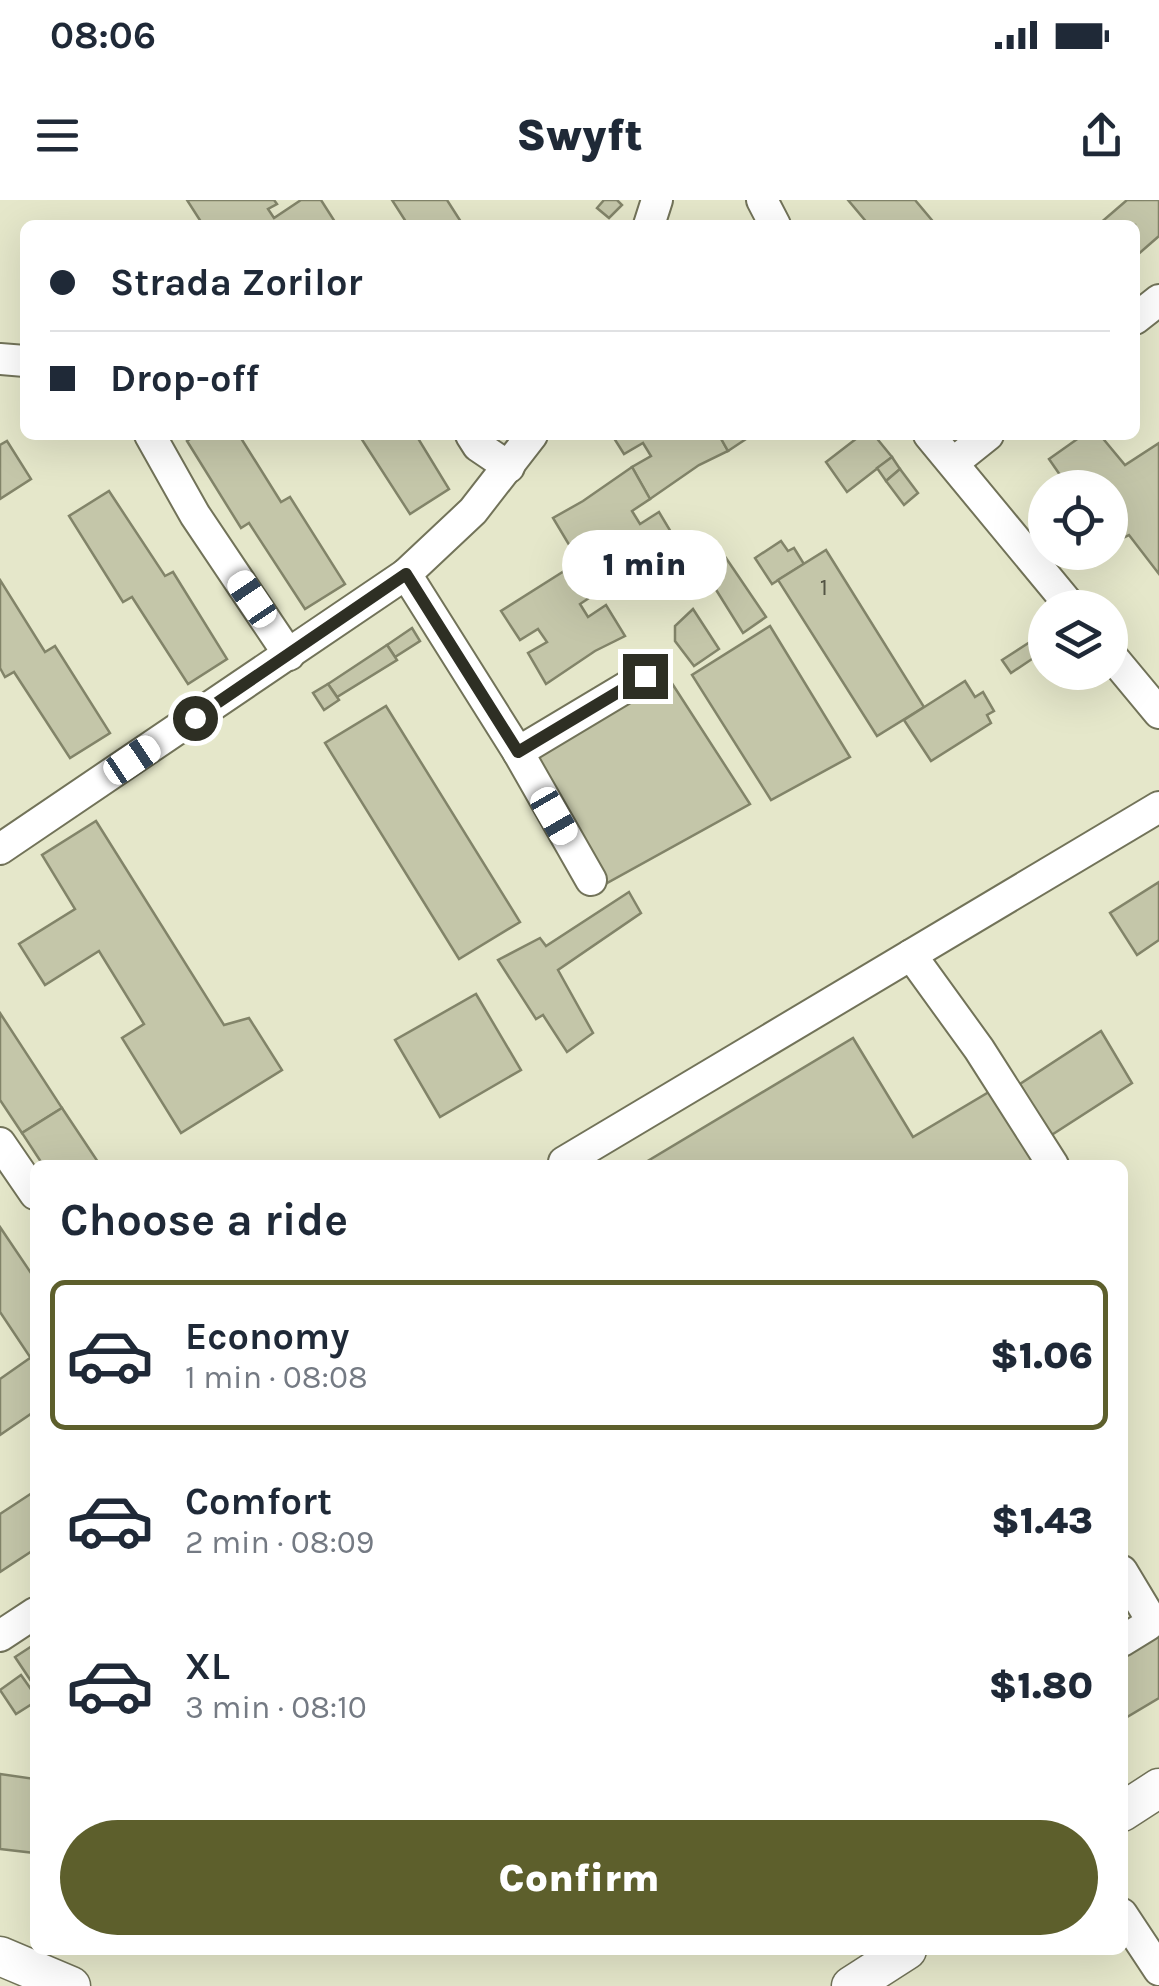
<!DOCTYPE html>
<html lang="en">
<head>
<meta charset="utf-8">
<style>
  body { margin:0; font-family:Karla,sans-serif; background:#f2f2f3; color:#1f2937; height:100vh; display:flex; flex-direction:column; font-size:38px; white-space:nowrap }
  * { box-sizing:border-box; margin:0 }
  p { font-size:32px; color:#747a83 }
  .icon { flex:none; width:55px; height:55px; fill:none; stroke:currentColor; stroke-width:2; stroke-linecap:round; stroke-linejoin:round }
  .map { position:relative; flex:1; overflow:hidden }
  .drawer { position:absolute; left:30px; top:960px; width:1098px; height:795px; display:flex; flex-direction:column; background:#fff; border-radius:15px; box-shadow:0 10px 40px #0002 }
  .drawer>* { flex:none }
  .top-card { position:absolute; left:20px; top:20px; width:1120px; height:220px; border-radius:15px; box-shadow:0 10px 40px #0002; display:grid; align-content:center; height:220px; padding:0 30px; background:#fff }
  .controls { position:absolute; left:1028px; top:270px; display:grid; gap:20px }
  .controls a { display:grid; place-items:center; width:100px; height:100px; border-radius:50%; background:#fff; box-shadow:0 10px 40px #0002; font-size:50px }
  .end { position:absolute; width:45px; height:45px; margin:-22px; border:12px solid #2e2f24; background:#fff; box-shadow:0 0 0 5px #fff }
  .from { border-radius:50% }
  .bubble { position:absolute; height:70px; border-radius:35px; background:#fff; box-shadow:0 10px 40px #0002; font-size:32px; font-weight:800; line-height:70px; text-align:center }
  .car { position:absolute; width:30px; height:60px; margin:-30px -15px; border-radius:12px; box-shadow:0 0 8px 2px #0007; background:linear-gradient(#fff 24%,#345 0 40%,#fff 0 76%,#345 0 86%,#fff 0) }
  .top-card b { display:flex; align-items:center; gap:35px; height:95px; font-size:38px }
  .top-card b+b { border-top:2px solid #e0e1e3 }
  .top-card i { width:25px; height:25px; background:#1f2937 }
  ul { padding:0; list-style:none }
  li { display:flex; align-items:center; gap:30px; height:150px; margin:0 20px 15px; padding:0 10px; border:5px solid transparent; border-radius:15px }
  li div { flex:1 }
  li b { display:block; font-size:38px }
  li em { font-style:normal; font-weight:800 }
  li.active { border-color:#5d5f2c }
  li>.icon { width:90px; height:90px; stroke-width:1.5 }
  h2 { padding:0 30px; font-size:45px; line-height:120px }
  .action { display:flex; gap:20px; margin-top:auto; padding:20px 30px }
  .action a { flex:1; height:115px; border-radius:60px; background:#5d5f2c; color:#fff; font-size:40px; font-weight:800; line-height:115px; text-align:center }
  .status { display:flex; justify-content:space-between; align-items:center; height:70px; padding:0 50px; background:#fff; direction:ltr }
  .status svg { height:28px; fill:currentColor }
  header { display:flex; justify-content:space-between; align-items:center; height:130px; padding:0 30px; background:#fff; font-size:45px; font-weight:800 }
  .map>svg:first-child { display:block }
  .building { fill:#c4c6a9; stroke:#828469; stroke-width:2.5 }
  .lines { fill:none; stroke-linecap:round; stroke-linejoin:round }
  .minor-casing { stroke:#727359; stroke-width:34 }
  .major-casing { stroke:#727359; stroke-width:41 }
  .minor { stroke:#fff; stroke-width:30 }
  .major { stroke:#fff; stroke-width:38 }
  .route { stroke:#2e2f24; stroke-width:12 }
  .labels { text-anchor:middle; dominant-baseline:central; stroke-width:8; stroke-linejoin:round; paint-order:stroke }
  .number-label { font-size:25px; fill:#545545 }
</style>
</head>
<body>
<div class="status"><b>08:06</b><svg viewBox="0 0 49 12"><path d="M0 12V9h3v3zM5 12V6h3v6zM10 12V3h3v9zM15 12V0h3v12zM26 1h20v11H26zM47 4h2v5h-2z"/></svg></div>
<header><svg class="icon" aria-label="menu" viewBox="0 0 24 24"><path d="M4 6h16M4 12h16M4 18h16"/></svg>Swyft<svg class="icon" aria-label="share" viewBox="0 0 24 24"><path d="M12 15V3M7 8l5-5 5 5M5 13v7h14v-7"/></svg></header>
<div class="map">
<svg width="1159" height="1786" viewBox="0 0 1159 1786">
  <rect width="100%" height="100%" fill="#e5e7ca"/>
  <g class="building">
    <path d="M187,0H274L277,4L268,9L274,18L301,0H321L337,25H203Z"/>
    <path d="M392,0H447L463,25H408Z"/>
    <path d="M604,0H617L622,5L609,18L597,8Z"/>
    <path d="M848,0H915L936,25H869Z"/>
    <path d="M1127,0H1159V36L1135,57V25H1098Z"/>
    <path d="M196,235H239L281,302L290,297L345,384L305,409L249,323L241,328L187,241Z"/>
    <path d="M359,235H416L449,289L410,314Z"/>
    <path d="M612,235H719L728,251L699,265L650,299L632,267L651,256L643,243L624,254Z"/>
    <path d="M719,235H752L728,251Z"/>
    <path d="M861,235H874L892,257L847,292L826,262Z"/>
    <path d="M1083,235H1100L1125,265L1159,243V374L1129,335L1110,344V288H1069L1049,259Z"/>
    <path d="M7,241L31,279L0,299V245Z"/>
    <path d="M892,257L900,269L886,281L877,268Z"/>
    <path d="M632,267L650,299L632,311L640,324L659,312L677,342L598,392L580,361L599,349L590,336L571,348L553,318L583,301Z"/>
    <path d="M900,269L918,293L904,305L886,281Z"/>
    <path d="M109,291L165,376L173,372L227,459L188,484L132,397L123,402L69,316Z"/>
    <path d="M781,341L788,351L794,348L804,364L772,384L755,358Z"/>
    <path d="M826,350L924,507L877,536L778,380Z"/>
    <path d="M726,358L766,417L743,433L705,372Z"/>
    <path d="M580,361L598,392L580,404L588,417L606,405L625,436L595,451L546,484L528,453L547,442L538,429L520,440L501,411Z"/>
    <path d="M0,380L45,452L55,446L110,533L70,558L14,472L5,477L0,468Z"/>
    <path d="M693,409L719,449L694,466L675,441V426Z"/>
    <path d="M770,426L850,557L771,600L692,475Z"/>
    <path d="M412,428L420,441L395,457L387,445Z"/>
    <path d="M1030,442L1038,455L1011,473L1002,460Z"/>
    <path d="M387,445L397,460L337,497L328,484Z"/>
    <path d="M664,471L750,604L607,683L528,555Z"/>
    <path d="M965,481L975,497L983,492L994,511L987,515L991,523L931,561L904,520Z"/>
    <path d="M328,484L339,500L324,510L313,493Z"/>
    <path d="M386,506L520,722L459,759L325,543Z"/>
    <path d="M96,621L224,825L249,818L282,870L181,933L122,838L144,824L99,751L45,785L19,744L75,709L42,655Z"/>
    <path d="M1159,682V740L1137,755L1110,713Z"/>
    <path d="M629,692L641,713L558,770L593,833L567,852L543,815L536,819L498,760L540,738L546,746Z"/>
    <path d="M476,794L521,870L440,917L395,840Z"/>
    <path d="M0,813L62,908L22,933L0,900Z"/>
    <path d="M1101,831L1132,883L1050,936L1020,884Z"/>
    <path d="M853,838L913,937L994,889L1040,965H641Z"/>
    <path d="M62,908L100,965H43L22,933Z"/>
    <path d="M0,1027L35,1079L34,1163L0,1112Z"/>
    <path d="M30,1158L35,1165V1211L0,1235V1179Z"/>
    <path d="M35,1291V1349L0,1372V1314Z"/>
    <path d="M1159,1434V1498L1122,1520V1456Z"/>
    <path d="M35,1444V1487L15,1457Z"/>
    <path d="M21,1475L35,1495V1502L16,1514L0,1490Z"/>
    <path d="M0,1574L35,1579V1653L0,1649Z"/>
  </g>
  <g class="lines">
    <defs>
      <g id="minor">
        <path d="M762,0L775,25"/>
        <path d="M649,25L657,0"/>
        <path d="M1135,119L1159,100"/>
        <path d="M0,159L25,161"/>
        <path d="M150,235L195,315L289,455"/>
        <path d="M471,235L478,246L509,267"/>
        <path d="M929,235L1072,408"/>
        <path d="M953,263L988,235"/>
        <path d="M406,374L518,552L591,680"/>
        <path d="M1110,454L1159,513"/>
        <path d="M518,552L645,476"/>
        <path d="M0,649L406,374L473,311L532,235"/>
        <path d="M911,755L979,849L1053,965"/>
        <path d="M0,943L35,994"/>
        <path d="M564,962L1159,607"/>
        <path d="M1122,1371L1149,1416L1148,1425L1122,1441"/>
        <path d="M0,1436L35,1413"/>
        <path d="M1122,1714L1159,1770"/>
      </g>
      <g id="major">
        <path d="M1122,1612L1159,1588"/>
        <path d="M0,1756L71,1786"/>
        <path d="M851,1786L907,1750"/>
      </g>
    </defs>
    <use href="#minor" class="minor-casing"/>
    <use href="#major" class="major-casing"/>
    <use href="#minor" class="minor"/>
    <use href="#major" class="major"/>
  </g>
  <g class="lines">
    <path class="route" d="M195,518L406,374L518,552L645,476"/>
  </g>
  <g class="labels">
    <g class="number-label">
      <text x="824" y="386">1</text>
    </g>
  </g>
</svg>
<div class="controls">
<a><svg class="icon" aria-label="locate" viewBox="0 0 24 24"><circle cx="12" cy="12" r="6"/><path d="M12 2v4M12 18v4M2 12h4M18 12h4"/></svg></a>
<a><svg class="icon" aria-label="layers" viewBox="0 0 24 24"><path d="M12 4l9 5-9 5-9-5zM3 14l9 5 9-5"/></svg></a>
</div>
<i class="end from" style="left:195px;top:518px"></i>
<i class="end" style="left:645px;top:476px"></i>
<div class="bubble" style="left:562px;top:330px;width:165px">1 min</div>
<i class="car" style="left:252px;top:399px;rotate:326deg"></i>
<i class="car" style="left:132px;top:560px;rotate:56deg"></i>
<i class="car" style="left:554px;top:616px;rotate:150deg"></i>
<div class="top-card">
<b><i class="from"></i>Strada Zorilor</b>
<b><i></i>Drop-off</b>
</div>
<section class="drawer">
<h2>Choose a ride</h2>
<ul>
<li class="active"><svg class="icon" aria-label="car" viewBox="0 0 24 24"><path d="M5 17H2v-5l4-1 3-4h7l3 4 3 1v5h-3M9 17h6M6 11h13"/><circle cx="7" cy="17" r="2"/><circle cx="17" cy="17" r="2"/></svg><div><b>Economy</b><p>1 min · 08:08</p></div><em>$1.06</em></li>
<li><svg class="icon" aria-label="car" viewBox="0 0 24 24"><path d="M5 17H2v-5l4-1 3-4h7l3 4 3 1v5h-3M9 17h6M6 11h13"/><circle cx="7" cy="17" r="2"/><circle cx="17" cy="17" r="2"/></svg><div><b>Comfort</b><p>2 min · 08:09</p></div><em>$1.43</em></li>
<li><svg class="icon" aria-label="car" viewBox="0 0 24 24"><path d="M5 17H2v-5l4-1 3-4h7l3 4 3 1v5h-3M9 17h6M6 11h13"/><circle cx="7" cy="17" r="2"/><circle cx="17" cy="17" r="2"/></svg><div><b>XL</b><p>3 min · 08:10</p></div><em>$1.80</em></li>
</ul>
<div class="action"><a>Confirm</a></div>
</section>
</div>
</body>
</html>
